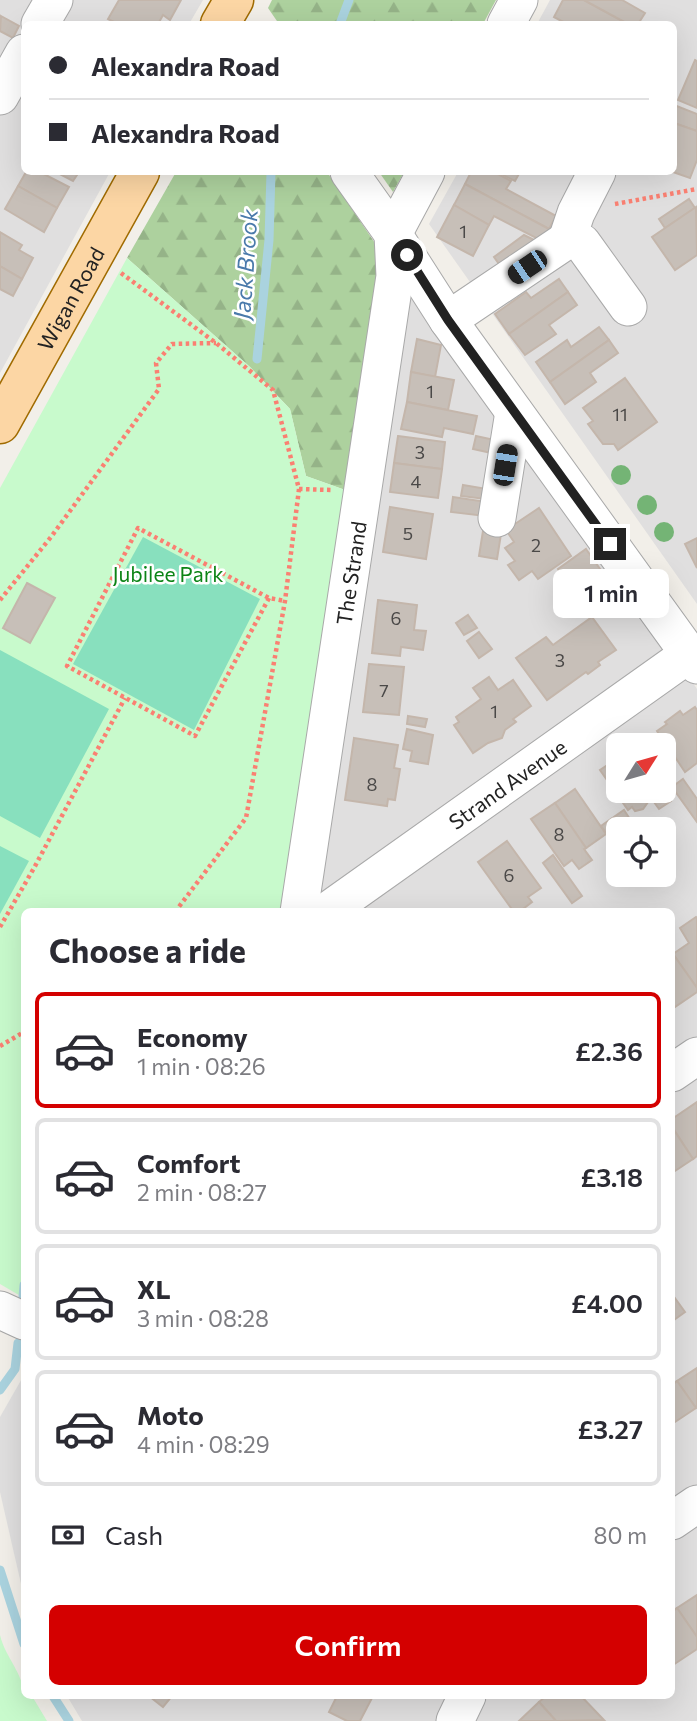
<!DOCTYPE html>
<html lang="en">
<head>
<meta charset="utf-8">
<style>
  body { margin:0; font-family:Commissioner,sans-serif; background:#f7f7f7; color:#2b2b33; height:100vh; display:flex; flex-direction:column; font-size:26px; white-space:nowrap }
  * { box-sizing:border-box; margin:0 }
  p { font-size:23px; color:#7c7c81 }
  .icon { flex:none; width:38px; height:38px; fill:none; stroke:currentColor; stroke-width:2; stroke-linecap:round; stroke-linejoin:round }
  .map { position:relative; flex:1; overflow:hidden }
  .sheet { position:absolute; left:21px; top:908px; width:654px; height:791px; display:flex; flex-direction:column; background:#fff; border-radius:10px; box-shadow:0 7px 28px #0002 }
  .sheet>* { flex:none }
  .hud { position:absolute; left:21px; top:21px; width:656px; height:154px; border-radius:10px; box-shadow:0 7px 28px #0002; display:grid; align-content:center; height:154px; padding:0 28px; background:#fff }
  .needle { width:46px; rotate:53deg }
  .fabs { position:absolute; left:606px; top:733px; display:grid; gap:14px }
  .fabs a { display:grid; place-items:center; width:70px; height:70px; border-radius:10px; background:#fff; box-shadow:0 7px 28px #0002; font-size:35px }
  .end { position:absolute; width:32px; height:32px; margin:-16px; border:9px solid #222; background:#fff; box-shadow:0 0 0 4px #fff }
  .from { border-radius:50% }
  .bubble { position:absolute; height:49px; border-radius:10px; background:#fff; box-shadow:0 7px 28px #0002; font-size:23px; font-weight:600; line-height:49px; text-align:center }
  .car { position:absolute; width:21px; height:42px; margin:-21px -10px; border-radius:9px; box-shadow:0 0 5px 2px #0007; background:linear-gradient(#222 24%,#8ab4d8 0 40%,#222 0 76%,#8ab4d8 0 86%,#222 0) }
  .hud b { display:flex; align-items:center; gap:24px; height:66px; font-size:26px }
  .hud b+b { border-top:2px solid #e1e1e2 }
  .hud i { width:18px; height:18px; background:#2b2b33 }
  ul { padding:0; list-style:none }
  li { display:flex; align-items:center; gap:21px; height:116px; margin:0 14px 10px; padding:0 14px; border:4px solid #e1e1e2; border-radius:10px }
  li div { flex:1 }
  li b { display:block; font-size:26px }
  li em { font-style:normal; font-weight:600 }
  li.on { border-color:#d40000 }
  li>.icon { width:63px; height:63px; stroke-width:1.5 }
  h2 { padding:0 28px; font-size:32px; line-height:84px }
  .pay { display:flex; align-items:center; gap:18px; height:77px; padding:0 28px; font-size:26px }
  .pay p { margin-inline-start:auto }
  .primary-button { display:flex; gap:14px; margin-top:auto; padding:14px 28px }
  .primary-button a { flex:1; height:80px; border-radius:10px; background:#d40000; color:#fff; font-size:28px; font-weight:600; line-height:80px; text-align:center }
  .map>svg:first-child { display:block }
  .residential { fill:#e0dfdf; fill-rule:evenodd }
  .forest { fill:url(#forest-firs) }
  .park { fill:#c8facc }
  .pitch { fill:#88e0be }
  .lines { fill:none; stroke-linecap:round; stroke-linejoin:round }
  .stream { stroke:#aad3df; stroke-width:9 }
  .building { fill:#c7bfb8; stroke:#c4b6ab; stroke-width:2 }
  .minor-casing { stroke:#a9a9a9; stroke-width:39 }
  .major-casing { stroke:#a06b00; stroke-width:41 }
  .path { stroke:#fa8072; stroke-width:4.5; stroke-dasharray:3.5 3.5; stroke-linecap:butt }
  .minor { stroke:#fff; stroke-width:37 }
  .major { stroke:#fcd6a4; stroke-width:38 }
  .tree { fill:#74b475 }
  .route { stroke:#222; stroke-width:9 }
  .labels { text-anchor:middle; dominant-baseline:central; stroke-width:5; stroke-linejoin:round; paint-order:stroke }
  .number-label { font-size:18px; fill:#4b4948 }
  .street-label { font-size:21px; fill:#222; stroke:#fff }
  .park-label { font-size:21px; fill:#0c8416; stroke:#fff }
  .water-label { font-size:23px; font-style:italic; fill:#4a7aab; stroke:#fff }
</style>
</head>
<body>
<div class="map">
<svg width="697" height="1721" viewBox="0 0 697 1721">
  <defs>
    <pattern id="forest-firs" width="22" height="20" patternUnits="userSpaceOnUse" patternTransform="scale(1.75)"><rect width="22" height="20" fill="#add19e"/><path d="M5 1l3.5 6h-7zM16 11l3.5 6h-7z" fill="#95b388"/></pattern>
  </defs>
  <rect width="100%" height="100%" fill="#f2efe9"/>
  <g class="residential">
    <path d="M0,0H203L189,24H24V172H110L0,373Z"/>
    <path d="M550,0H697V604L429,224L458,172H674V24H537Z"/>
    <path d="M404,294L418,303L661,636L697,689V1721H82L67,1696H672V912H299ZM618,746H663V791H618ZM618,830H663V875H618Z"/>
    <path d="M24,1375V1597L0,1492V1417Z"/>
  </g>
  <g class="forest">
    <path d="M272,0H496L483,24H279L268,8Z"/>
    <path d="M176,172H327L381,252L348,491L306,476L290,409L250,367L127,258Z"/>
    <path d="M379,172H404L393,192Z"/>
  </g>
  <g class="park">
    <path d="M127,258L250,367L290,409L306,476L348,491L291,912H24V1298L0,1284V488Z"/>
    <path d="M0,1635C5,1657 24,1674 24,1696H32L47,1721H0Z"/>
  </g>
  <g class="pitch">
    <path d="M143,537L260,599L194,730L73,664Z"/>
    <path d="M0,650L109,709L40,838L0,816Z"/>
    <path d="M0,846L29,861L0,914Z"/>
  </g>
  <g class="lines">
    <g class="stream">
      <path d="M340,24L349,0"/>
      <path d="M257,359L269,240L271,172"/>
      <path d="M23,1297L24,1285"/>
      <path d="M0,1390L15,1369L18,1343"/>
      <path d="M0,1570L24,1644"/>
      <path d="M53,1696L69,1721"/>
    </g>
  </g>
  <g class="building">
    <path d="M119,0H181L170,20L163,15L158,24H118L108,19Z"/>
    <path d="M563,0H584L628,24H567L554,17Z"/>
    <path d="M584,0H622L645,13L638,24H628Z"/>
    <path d="M1,16L19,26L13,38L0,31Z"/>
    <path d="M695,60L697,61V108L678,100Z"/>
    <path d="M674,105L697,114V131L674,123Z"/>
    <path d="M674,123L697,131V160L690,178L673,172Z"/>
    <path d="M26,172H40L69,187L57,208L18,186Z"/>
    <path d="M56,172H79L73,181Z"/>
    <path d="M471,172H494L511,181L506,189L556,216L549,229L465,184Z"/>
    <path d="M497,172H520L515,181Z"/>
    <path d="M465,184L549,229L542,241L494,216L489,225L454,205Z"/>
    <path d="M18,186L57,208L44,232L5,209Z"/>
    <path d="M689,199L695,208L665,228L659,219Z"/>
    <path d="M454,205L489,225L473,256L437,237Z"/>
    <path d="M696,207L697,255L675,270L652,237Z"/>
    <path d="M0,232L22,245L19,250L33,258L22,279L0,266Z"/>
    <path d="M524,235L542,244L504,271L494,257Z"/>
    <path d="M0,266L22,279L13,296L0,289Z"/>
    <path d="M559,279L568,292L509,334L495,314L526,292L531,298Z"/>
    <path d="M568,292L577,305L549,325L556,334L525,355L509,334Z"/>
    <path d="M599,327L609,340L550,382L536,362L567,340L571,347Z"/>
    <path d="M417,339L441,345L435,377L411,372Z"/>
    <path d="M609,340L618,353L590,373L596,382L565,404L550,382Z"/>
    <path d="M411,372L454,380L448,410L407,402Z"/>
    <path d="M625,378L657,422L618,450L614,444H603L588,424L593,421L583,408Z"/>
    <path d="M407,402L477,416L473,434L444,428L442,437L401,429Z"/>
    <path d="M398,436L445,442L442,469L394,463Z"/>
    <path d="M476,436L499,441L496,454L473,449Z"/>
    <path d="M394,463L442,469L438,498L390,492Z"/>
    <path d="M463,485L487,489L485,499L461,496Z"/>
    <path d="M453,497L487,502L485,516L451,512Z"/>
    <path d="M390,507L433,514L426,559L383,552Z"/>
    <path d="M539,508L571,556L538,579L532,571L519,580L508,565L515,561L505,548L514,542L506,530Z"/>
    <path d="M483,531L501,534L497,559L479,556Z"/>
    <path d="M697,538V568L685,544Z"/>
    <path d="M586,549L605,576L577,596L558,569Z"/>
    <path d="M27,583L55,598L30,643L3,628Z"/>
    <path d="M378,600L417,605L414,630L426,631L423,650L401,647L400,656L372,653Z"/>
    <path d="M468,615L477,628L464,635L456,623Z"/>
    <path d="M592,617L616,650L598,662L600,665L588,674L586,672L547,700L516,658L546,637L553,645Z"/>
    <path d="M479,632L492,649L479,658L467,641Z"/>
    <path d="M369,664L404,667L399,715L363,712Z"/>
    <path d="M489,677L498,690L513,680L531,706L513,719L516,722L505,730L502,738L488,743L473,753L454,725L459,722L456,717L481,699L473,688Z"/>
    <path d="M695,707L697,710V763L685,772L673,754L668,758L663,751L667,746L657,731L667,724L665,722L680,711L683,715Z"/>
    <path d="M408,716L427,719L425,727L407,724Z"/>
    <path d="M407,729L433,735L428,764L410,761L412,751L403,749Z"/>
    <path d="M354,738L398,745L394,768L400,769L395,800L388,799L387,806L345,800Z"/>
    <path d="M618,758V791H646L649,796L645,799L648,802L643,809L635,811L632,807L628,810L600,770Z"/>
    <path d="M663,771L671,781L663,786Z"/>
    <path d="M683,779L697,799V822L672,787Z"/>
    <path d="M575,789L606,834L586,848L555,803Z"/>
    <path d="M663,790L671,801L659,809L646,791Z"/>
    <path d="M555,803L586,848L584,849L592,860L579,869L572,860L564,866L531,819Z"/>
    <path d="M624,810L637,830H618V849L601,826Z"/>
    <path d="M507,841L541,888L528,897L532,902L519,912H514L478,862Z"/>
    <path d="M553,855L582,896L572,903L543,863Z"/>
    <path d="M696,917L697,918V988L673,954L689,943L680,928Z"/>
    <path d="M673,954L697,988V992L672,1009Z"/>
    <path d="M697,1102V1156L693,1159L672,1127V1119Z"/>
    <path d="M672,1127L693,1159L672,1173Z"/>
    <path d="M672,1294L685,1312L674,1320L672,1318Z"/>
    <path d="M697,1368V1407L696,1408L677,1381Z"/>
    <path d="M677,1381L696,1408L672,1424V1385Z"/>
    <path d="M697,1595V1637L677,1608Z"/>
    <path d="M677,1608L697,1637V1649L673,1665L672,1612Z"/>
    <path d="M149,1696H172L163,1707Z"/>
    <path d="M337,1696H373L360,1721H347L329,1712Z"/>
    <path d="M546,1696H581L604,1720L556,1721L539,1702Z"/>
    <path d="M539,1702L556,1721H519Z"/>
  </g>
  <g class="lines">
    <defs>
      <g id="minor">
        <path d="M40,24L54,0"/>
        <path d="M506,24L519,0"/>
        <path d="M0,96L24,53"/>
        <path d="M349,172L393,234L448,320L697,665"/>
        <path d="M567,240L576,213L597,172"/>
        <path d="M448,320L567,240L582,243L628,307"/>
        <path d="M497,518L514,412"/>
        <path id="s1" d="M299,912L395,276L393,234L426,172"/>
        <path id="s2" d="M326,912L689,654"/>
        <path d="M672,1073L697,1056"/>
        <path d="M0,1310L24,1321"/>
        <path d="M672,1521L697,1504"/>
        <path d="M455,1721L467,1696"/>
      </g>
      <g id="major">
        <path d="M220,24L234,0"/>
        <path id="s3" d="M0,424L140,172"/>
      </g>
    </defs>
    <use href="#minor" class="minor-casing"/>
    <use href="#major" class="major-casing"/>
    <g class="path">
      <path d="M615,204L697,189"/>
      <path d="M121,273L216,343L273,390L299,489L285,601L246,818L175,912"/>
      <path d="M299,489L332,490"/>
      <path d="M269,598L195,736L67,666L138,528L269,598L285,601"/>
      <path d="M0,600L51,537L159,389L156,363L172,344L216,343"/>
      <path d="M0,927L34,868L125,698"/>
      <path d="M0,1046L24,1032"/>
    </g>
    <use href="#minor" class="minor"/>
    <use href="#major" class="major"/>
  </g>
  <g class="tree">
    <circle cx="621" cy="475" r="10"/>
    <circle cx="647" cy="505" r="10"/>
    <circle cx="664" cy="532" r="10"/>
  </g>
  <g class="lines">
    <path class="route" d="M407,255L448,320L610,544"/>
  </g>
  <g class="labels">
    <g class="number-label">
      <text x="463" y="231">1</text>
      <text x="430" y="391">1</text>
      <text x="620" y="414">11</text>
      <text x="420" y="452">3</text>
      <text x="416" y="481">4</text>
      <text x="408" y="533">5</text>
      <text x="536" y="545">2</text>
      <text x="396" y="618">6</text>
      <text x="560" y="660">3</text>
      <text x="384" y="690">7</text>
      <text x="494" y="711">1</text>
      <text x="372" y="784">8</text>
      <text x="559" y="834">8</text>
      <text x="509" y="875">6</text>
    </g>
    <g class="street-label">
      <text stroke="none"><textPath href="#s3" startOffset="144">Wigan Road</textPath></text>
      <text stroke="none"><textPath href="#s1" startOffset="343">The Strand</textPath></text>
      <text stroke="none"><textPath href="#s2" startOffset="222">Strand Avenue</textPath></text>
    </g>
    <g class="park-label">
      <text x="168" y="573">Jubilee Park</text>
    </g>
    <g class="water-label">
      <text transform="translate(245 264) rotate(-86)">Jack Brook</text>
    </g>
  </g>
</svg>
<div class="fabs">
<a><svg class="needle" viewBox="-14 -14 28 28"><path d="M0-13l5 13h-10z" fill="#e53935"/><path d="M0 13l5-13h-10z" fill="#7c7c81"/></svg></a>
<a><svg class="icon" aria-label="locate" viewBox="0 0 24 24"><circle cx="12" cy="12" r="6"/><path d="M12 2v4M12 18v4M2 12h4M18 12h4"/></svg></a>
</div>
<i class="end from" style="left:407px;top:255px"></i>
<i class="end" style="left:610px;top:544px"></i>
<div class="bubble" style="left:553px;top:569px;width:116px">1 min</div>
<i class="car" style="left:527px;top:267px;rotate:236deg"></i>
<i class="car" style="left:505px;top:465px;rotate:9deg"></i>
<div class="hud">
<b><i class="from"></i>Alexandra Road</b>
<b><i></i>Alexandra Road</b>
</div>
<section class="sheet">
<h2>Choose a ride</h2>
<ul>
<li class="on"><svg class="icon" aria-label="car" viewBox="0 0 24 24"><path d="M5 17H2v-5l4-1 3-4h7l3 4 3 1v5h-3M9 17h6M6 11h13"/><circle cx="7" cy="17" r="2"/><circle cx="17" cy="17" r="2"/></svg><div><b>Economy</b><p>1 min · 08:26</p></div><em>£2.36</em></li>
<li><svg class="icon" aria-label="car" viewBox="0 0 24 24"><path d="M5 17H2v-5l4-1 3-4h7l3 4 3 1v5h-3M9 17h6M6 11h13"/><circle cx="7" cy="17" r="2"/><circle cx="17" cy="17" r="2"/></svg><div><b>Comfort</b><p>2 min · 08:27</p></div><em>£3.18</em></li>
<li><svg class="icon" aria-label="car" viewBox="0 0 24 24"><path d="M5 17H2v-5l4-1 3-4h7l3 4 3 1v5h-3M9 17h6M6 11h13"/><circle cx="7" cy="17" r="2"/><circle cx="17" cy="17" r="2"/></svg><div><b>XL</b><p>3 min · 08:28</p></div><em>£4.00</em></li>
<li><svg class="icon" aria-label="car" viewBox="0 0 24 24"><path d="M5 17H2v-5l4-1 3-4h7l3 4 3 1v5h-3M9 17h6M6 11h13"/><circle cx="7" cy="17" r="2"/><circle cx="17" cy="17" r="2"/></svg><div><b>Moto</b><p>4 min · 08:29</p></div><em>£3.27</em></li>
</ul>
<div class="pay"><svg class="icon" aria-label="cash" viewBox="0 0 24 24"><path d="M3 7h18v10H3z"/><circle cx="12" cy="12" r="2"/></svg>Cash<p>80 m</p></div>
<div class="primary-button"><a>Confirm</a></div>
</section>
</div>
</body>
</html>
